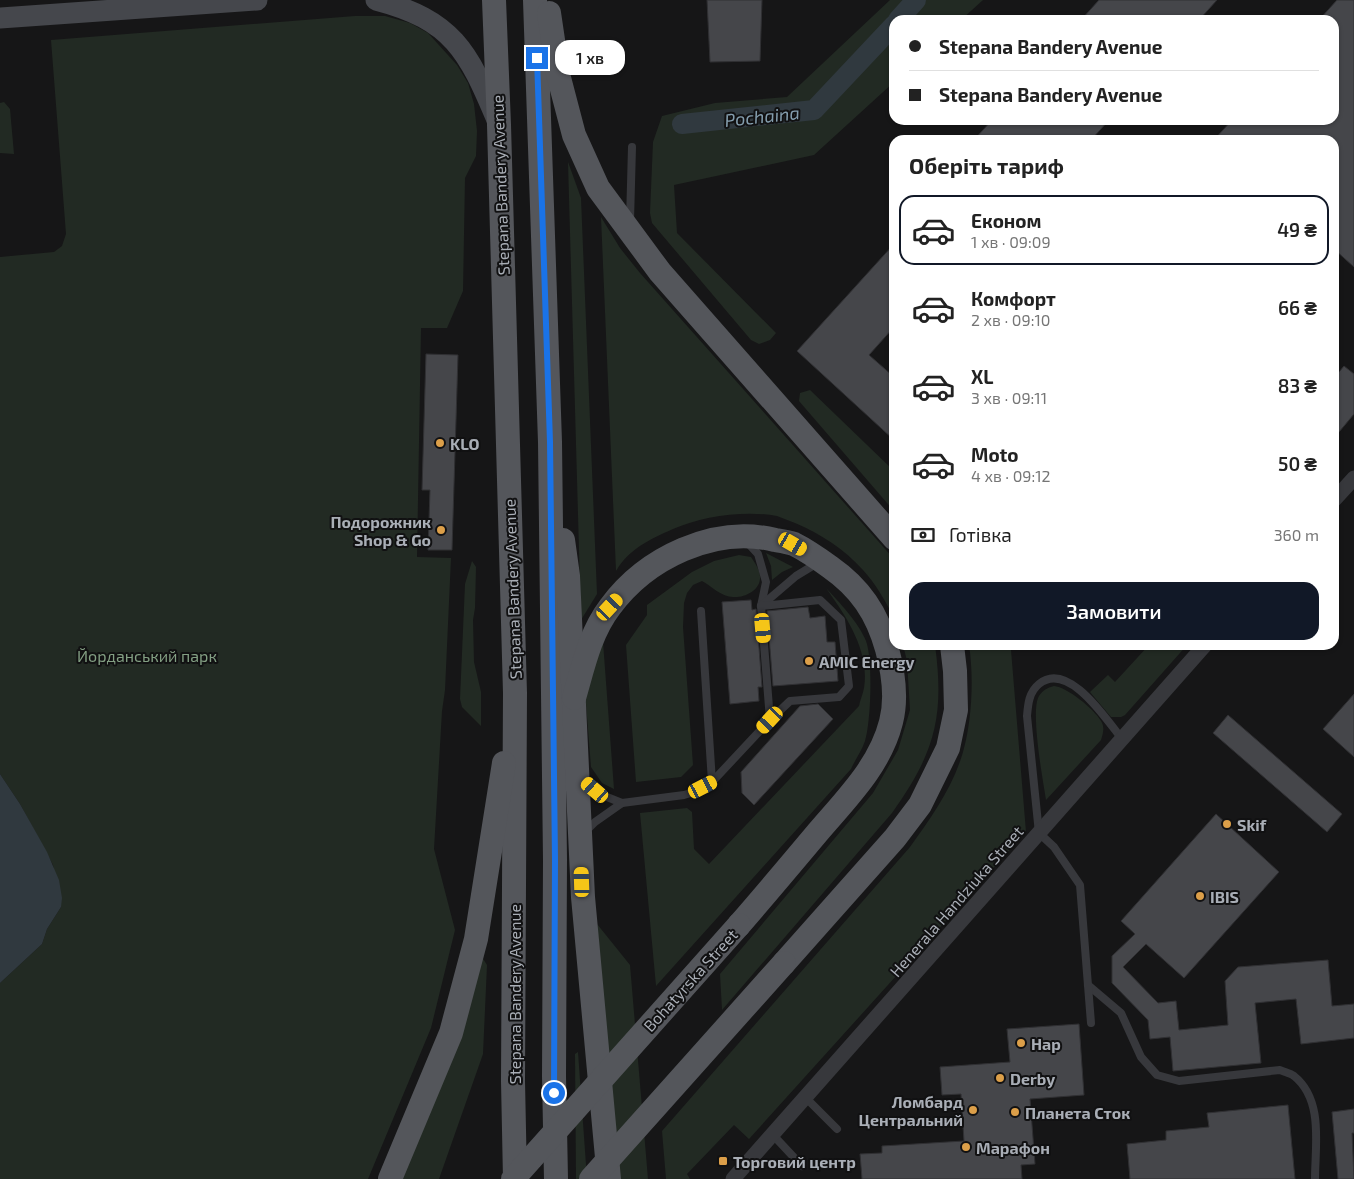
<!DOCTYPE html>
<html lang="uk">
<head>
<meta charset="utf-8">
<style>
  body { margin:0; font-family:"Exo 2",sans-serif; background:#f6f6f6; color:#222; height:100vh; display:flex; flex-direction:column; font-size:19px; white-space:nowrap }
  * { box-sizing:border-box; margin:0 }
  p { font-size:16px; color:#767676 }
  .icon { flex:none; width:28px; height:28px; fill:none; stroke:currentColor; stroke-width:2; stroke-linecap:round; stroke-linejoin:round }
  .map { position:relative; flex:1; overflow:hidden }
  .panel { position:absolute; left:889px; top:135px; width:450px; height:515px; display:flex; flex-direction:column; background:#fff; border-radius:15px; box-shadow:0 1px 4px #0004 }
  .panel>* { flex:none }
  .guide { position:absolute; left:889px; top:15px; width:450px; height:110px; border-radius:15px; box-shadow:0 1px 4px #0004; display:grid; align-content:center; height:110px; padding:0 20px; background:#fff }
  .end { position:absolute; width:22px; height:22px; margin:-11px; border:6px solid #1a73e8; background:#fff; box-shadow:0 0 0 2px #fff }
  .from { border-radius:50% }
  .bubble { position:absolute; height:35px; border-radius:15px; background:#fff; box-shadow:0 1px 4px #0004; font-size:16px; font-weight:600; line-height:35px; text-align:center }
  .car { position:absolute; width:15px; height:30px; margin:-15px -8px; border-radius:6px; box-shadow:0 0 4px 1px #0007; background:linear-gradient(#f5c518 24%,#345 0 40%,#f5c518 0 76%,#345 0 86%,#f5c518 0) }
  .guide b { display:flex; align-items:center; gap:18px; height:48px; font-size:19px }
  .guide b+b { border-top:1px solid #e0e0e0 }
  .guide i { width:12px; height:12px; background:#222 }
  ul { padding:0; list-style:none }
  li { display:flex; align-items:center; gap:15px; height:70px; margin:0 10px 8px; padding:0 10px; border:2px solid transparent; border-radius:15px }
  li div { flex:1 }
  li b { display:block; font-size:19px }
  li em { font-style:normal; font-weight:600 }
  li.on { border-color:#111827 }
  li>.icon { width:45px; height:45px; stroke-width:1.5 }
  h2 { padding:0 20px; font-size:22px; line-height:60px }
  .pay { display:flex; align-items:center; gap:12px; height:55px; padding:0 20px; font-size:19px }
  .pay p { margin-inline-start:auto }
  .cta { display:flex; gap:10px; margin-top:auto; padding:10px 20px }
  .cta a { flex:1; height:58px; border-radius:15px; background:#111827; color:#fff; font-size:20px; font-weight:600; line-height:58px; text-align:center }
  .map>svg:first-child { display:block }
  .green { fill:#222a23 }
  .water { fill:#30393f }
  .lines { fill:none; stroke-linecap:round; stroke-linejoin:round }
  .canal { stroke:#30393f; stroke-width:20 }
  .building { fill:#45464a; stroke:#303033 }
  .lane { stroke:#37383c; stroke-width:8 }
  .street { stroke:#37383c; stroke-width:15 }
  .secondary { stroke:#45474c; stroke-width:21 }
  .primary { stroke:#54565b; stroke-width:24 }
  .primary-bridge { stroke:#54565b; stroke-width:24 }
  .route { stroke:#1a73e8; stroke-width:6 }
  .poi-dot { fill:#dc9f49; stroke:#111112; stroke-width:2 }
  .labels { text-anchor:middle; dominant-baseline:central; stroke-width:4; stroke-linejoin:round; paint-order:stroke }
  .street-label { font-size:16px; fill:#a9aeb6; stroke:#111112 }
  .poi-label { font-size:16px; font-weight:bold; fill:#a9aeb6; stroke:#111112; text-anchor:start }
  .park-label { font-size:16px; fill:#839f83; stroke:#111112 }
  .water-label { font-size:18px; font-style:italic; fill:#849dad; stroke:#111112 }
</style>
</head>
<body>
<div class="map">
<svg width="1354" height="1179" viewBox="0 0 1354 1179">
  <rect width="100%" height="100%" fill="#161617"/>
  <g class="green">
    <path d="M890,0H983L961,20H894V82L814,155L674,185L677,233L776,333L770,340L759,344L751,340L652,223L650,213L653,142L662,116L715,103L787,97Z"/>
    <path d="M355,16H385L410,23L428,33L457,65L468,83L474,104L477,131L476,156L465,178L463,291L447,328H421L417,557L451,558L445,690L442,711L434,849L455,930L431,1028L368,1179H0V983L42,944L47,929L61,907L53,865L20,804L0,774V257L54,252L62,246L66,234L51,40Z"/>
    <path d="M4,102L10,109L14,154L0,153V103Z"/>
    <path d="M568,162L581,198L597,594L581,620Z"/>
    <path d="M601,217L620,248L640,273L894,559V617C885,601 876,584 863,570C844,549 821,534 795,523C789,521 783,518 777,516C745,510 702,516 673,529C650,539 629,549 616,571Z"/>
    <path d="M810,390L894,471V511L799,401L800,393Z"/>
    <path d="M766,553L793,567L782,572L772,580L771,566Z"/>
    <path d="M739,555L751,557C755,563 761,571 760,579C759,591 744,598 733,597C722,597 711,586 702,581L693,585L687,593L684,603L683,627L693,765L681,777L636,782L626,645L647,615V605L692,572L714,561Z"/>
    <path d="M472,561L476,567L475,608L473,620L474,662L481,692V726L462,707L460,699L465,584Z"/>
    <path d="M826,588C839,602 859,623 866,641C873,659 871,722 865,741C862,750 855,760 851,769L656,986L640,813L687,808L692,812L694,849L709,864L859,706C860,700 863,694 864,688C870,651 846,616 826,588Z"/>
    <path d="M603,642L614,789L602,783L591,767L585,691Z"/>
    <path d="M903,645H935C945,718 934,754 892,813L722,1010L720,974L873,793L898,750L910,710L907,661Z"/>
    <path d="M969,645H1008L1011,650L1026,832L749,1139L734,1125L687,1174L690,1179H666L662,1131L910,847C931,818 953,787 963,752C972,721 974,677 969,645Z"/>
    <path d="M1149,645H1187L1125,715L1121,717H1111L1090,692L1108,675L1115,682Z"/>
    <path d="M1054,686C1067,687 1094,709 1101,721C1105,727 1103,734 1101,740L1046,800C1043,780 1030,711 1039,696C1043,690 1047,688 1054,686Z"/>
    <path d="M597,924L630,965L648,1179H618Z"/>
    <path d="M482,957L487,965L483,1054L439,1179H400Z"/>
    <path d="M578,1052L587,1179H576L575,1054Z"/>
  </g>
  <path class="water" d="M0,774L20,804L47,852L59,880L62,898L61,907L47,929L42,944L0,983Z"/>
  <g class="lines">
    <g class="canal">
      <path d="M898,20L916,0"/>
      <path d="M682,124L814,110L894,25"/>
    </g>
  </g>
  <g class="building">
    <path d="M707,0H762L760,61L710,62Z"/>
    <path d="M1099,0H1217L1199,20H1081Z"/>
    <path d="M1337,0H1354V267L1334,249V140H1214L1232,120H1334V20H1319Z"/>
    <path d="M992,120H1109L1091,140H974Z"/>
    <path d="M894,244V327L869,355L894,377V440L797,351Z"/>
    <path d="M426,354L458,355L452,550H428L430,490H422Z"/>
    <path d="M1344,366L1354,374V414L1334,438V378Z"/>
    <path d="M751,600L752,610L756,609L762,687H758L759,701L730,704L722,602Z"/>
    <path d="M808,607L810,618L825,616L827,642H835L838,681L773,686L767,611Z"/>
    <path d="M1354,694V757L1323,729Z"/>
    <path d="M818,704L833,719L754,805L742,793L741,772L800,706Z"/>
    <path d="M1228,715L1342,814L1327,832L1213,733Z"/>
    <path d="M1216,814L1279,872L1184,978L1146,944L1123,967L1158,1003L1176,1001L1179,1030L1228,1025L1225,981L1238,967L1328,960L1332,1006L1354,1004V1038L1301,1044L1296,999L1255,1003L1261,1063L1173,1071L1170,1037L1150,1039L1148,1020L1112,983V956L1135,934L1121,921Z"/>
    <path d="M1079,1024L1084,1095L1030,1099L1035,1164L1021,1165L1022,1179H862L860,1154L882,1153V1146L964,1141L961,1094L942,1095L940,1067L1010,1062L1007,1029Z"/>
    <path d="M1288,1105L1295,1179H1130L1127,1144L1166,1140V1131L1209,1127L1207,1113Z"/>
    <path d="M1354,1109V1133H1352L1354,1179H1338L1332,1112Z"/>
  </g>
  <g class="lines">
    <g class="lane">
      <path d="M630,221L632,147"/>
      <path d="M746,541L758,554L766,582L761,606L770,720"/>
      <path d="M761,606L796,576L819,562"/>
      <path d="M701,611L712,782"/>
      <path d="M583,780L607,797L622,803"/>
      <path d="M584,833L595,822L622,803L684,795L694,792L712,782L770,720L790,701L839,697L849,686L841,620L820,600L761,606"/>
      <path d="M1088,985L1121,1013L1141,1057L1157,1075L1179,1081L1280,1070C1284,1072 1290,1073 1294,1076C1324,1100 1315,1146 1315,1179"/>
      <path d="M1091,1023L1080,885L1054,847L1039,833L1027,716C1028,704 1029,692 1039,684C1068,660 1106,719 1122,739"/>
      <path d="M806,1098L837,1129"/>
      <path d="M773,1135L802,1166"/>
    </g>
    <g class="street">
      <path d="M1334,500L1354,478"/>
      <path d="M733,1179L1205,645"/>
    </g>
    <g class="secondary">
      <path d="M376,0C453,20 468,51 497,120"/>
      <path d="M0,18L257,0"/>
    </g>
    <g class="primary">
      <path d="M494,0L499,125L515,693L513,1081L515,1179"/>
      <path d="M535,0L550,442L555,860L554,1076L556,1179"/>
      <path d="M549,13L558,74L574,135L598,188L660,272L894,538"/>
      <path d="M563,540L568,576L583,897L609,1179"/>
      <path d="M574,698C583,667 590,633 610,607C646,558 714,525 775,540C781,541 788,542 794,544C806,550 819,559 830,567C860,588 877,613 887,649C893,671 897,699 891,722C880,766 846,799 818,832C792,863 766,894 739,925"/>
      <path d="M784,963L895,838L920,805L948,748L956,710L955,671L952,645"/>
      <path d="M390,1179L451,1033L476,939L504,763"/>
    </g>
    <g class="primary-bridge">
      <path d="M513,1179L739,925"/>
      <path d="M591,1179L784,963"/>
    </g>
  </g>
  <g class="lines">
    <path class="route" d="M537,58L550,442L555,860L554,1093"/>
  </g>
  <g class="poi-dot">
    <circle cx="440" cy="443" r="5"/>
    <circle cx="441" cy="530" r="5"/>
    <circle cx="809" cy="661" r="5"/>
    <circle cx="1227" cy="824" r="5"/>
    <circle cx="1200" cy="896" r="5"/>
    <circle cx="1021" cy="1043" r="5"/>
    <circle cx="1000" cy="1078" r="5"/>
    <circle cx="973" cy="1110" r="5"/>
    <circle cx="1015" cy="1112" r="5"/>
    <circle cx="966" cy="1147" r="5"/>
    <rect x="718" y="1156" width="10" height="10" rx="2.5"/>
  </g>
  <g class="labels">
    <g class="street-label">
      <text transform="translate(500 185) rotate(-92)">Stepana Bandery Avenue</text>
      <text transform="translate(512 589) rotate(-92)">Stepana Bandery Avenue</text>
      <text transform="translate(956 901) rotate(-49)">Henerala Handziuka Street</text>
      <text transform="translate(690 980) rotate(-48)">Bohatyrska Street</text>
      <text transform="translate(514 994) rotate(-90)">Stepana Bandery Avenue</text>
    </g>
    <g class="poi-label">
      <text x="450" y="443">KLO</text>
      <text x="431" y="521" text-anchor="end">Подорожник<tspan x="431" dy="18">Shop &amp; Go</tspan></text>
      <text x="819" y="661">AMIC Energy</text>
      <text x="1237" y="824">Skif</text>
      <text x="1210" y="896">IBIS</text>
      <text x="1031" y="1043">Hap</text>
      <text x="1010" y="1078">Derby</text>
      <text x="963" y="1101" text-anchor="end">Ломбард<tspan x="963" dy="18">Центральний</tspan></text>
      <text x="1025" y="1112">Планета Сток</text>
      <text x="976" y="1147">Марафон</text>
      <text x="733" y="1161">Торговий центр</text>
    </g>
    <g class="park-label">
      <text x="147" y="655">Йорданський парк</text>
    </g>
    <g class="water-label">
      <text transform="translate(762 116) rotate(-6)">Pochaina</text>
    </g>
  </g>
</svg>
<i class="end from" style="left:554px;top:1093px"></i>
<i class="end" style="left:537px;top:58px"></i>
<div class="bubble" style="left:555px;top:40px;width:70px">1 хв</div>
<i class="car" style="left:793px;top:544px;rotate:120deg"></i>
<i class="car" style="left:610px;top:607px;rotate:43deg"></i>
<i class="car" style="left:763px;top:628px;rotate:175deg"></i>
<i class="car" style="left:770px;top:720px;rotate:223deg"></i>
<i class="car" style="left:703px;top:787px;rotate:63deg"></i>
<i class="car" style="left:595px;top:790px;rotate:311deg"></i>
<i class="car" style="left:582px;top:882px;rotate:358deg"></i>
<div class="guide">
<b><i class="from"></i>Stepana Bandery Avenue</b>
<b><i></i>Stepana Bandery Avenue</b>
</div>
<section class="panel">
<h2>Оберіть тариф</h2>
<ul>
<li class="on"><svg class="icon" aria-label="car" viewBox="0 0 24 24"><path d="M5 17H2v-5l4-1 3-4h7l3 4 3 1v5h-3M9 17h6M6 11h13"/><circle cx="7" cy="17" r="2"/><circle cx="17" cy="17" r="2"/></svg><div><b>Економ</b><p>1 хв · 09:09</p></div><em>49 ₴</em></li>
<li><svg class="icon" aria-label="car" viewBox="0 0 24 24"><path d="M5 17H2v-5l4-1 3-4h7l3 4 3 1v5h-3M9 17h6M6 11h13"/><circle cx="7" cy="17" r="2"/><circle cx="17" cy="17" r="2"/></svg><div><b>Комфорт</b><p>2 хв · 09:10</p></div><em>66 ₴</em></li>
<li><svg class="icon" aria-label="car" viewBox="0 0 24 24"><path d="M5 17H2v-5l4-1 3-4h7l3 4 3 1v5h-3M9 17h6M6 11h13"/><circle cx="7" cy="17" r="2"/><circle cx="17" cy="17" r="2"/></svg><div><b>XL</b><p>3 хв · 09:11</p></div><em>83 ₴</em></li>
<li><svg class="icon" aria-label="car" viewBox="0 0 24 24"><path d="M5 17H2v-5l4-1 3-4h7l3 4 3 1v5h-3M9 17h6M6 11h13"/><circle cx="7" cy="17" r="2"/><circle cx="17" cy="17" r="2"/></svg><div><b>Moto</b><p>4 хв · 09:12</p></div><em>50 ₴</em></li>
</ul>
<div class="pay"><svg class="icon" aria-label="cash" viewBox="0 0 24 24"><path d="M3 7h18v10H3z"/><circle cx="12" cy="12" r="2"/></svg>Готівка<p>360 m</p></div>
<div class="cta"><a>Замовити</a></div>
</section>
</div>
</body>
</html>
